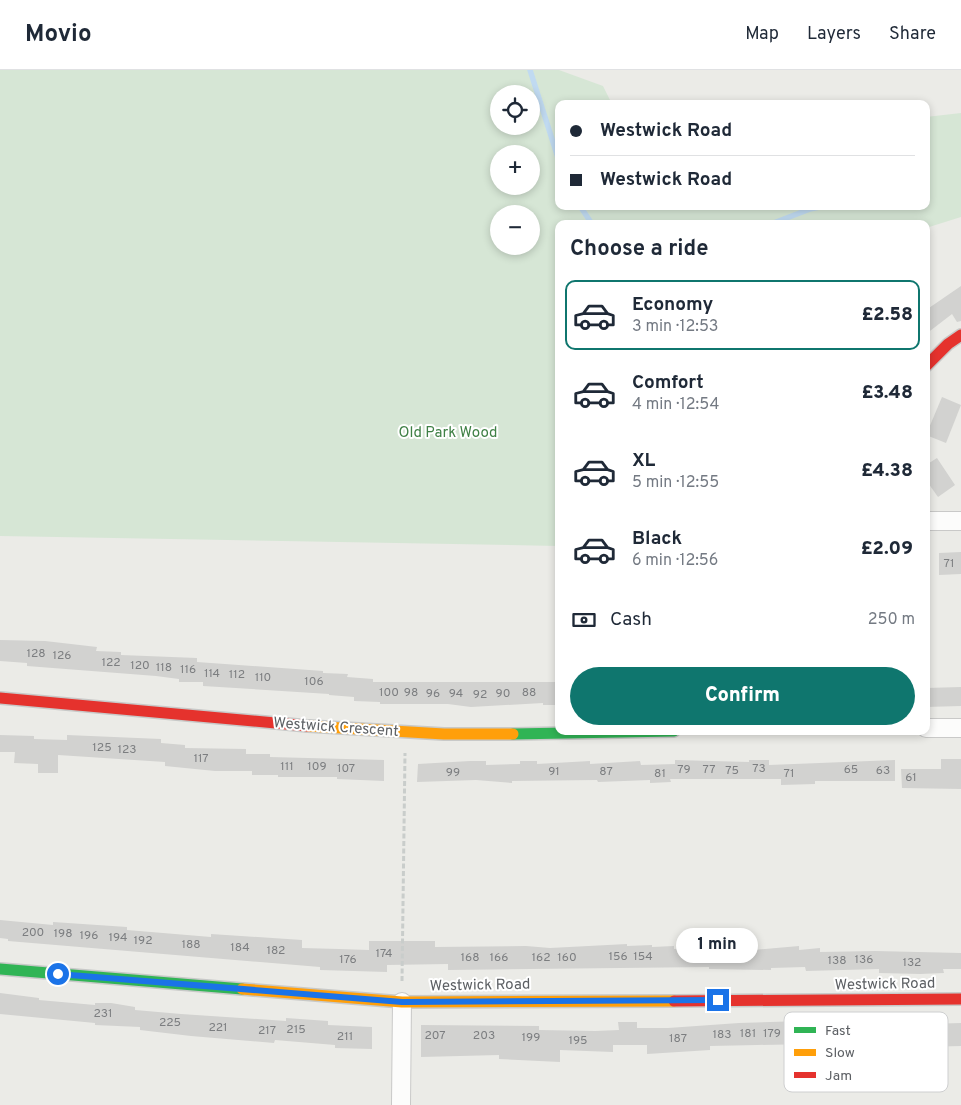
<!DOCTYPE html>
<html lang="en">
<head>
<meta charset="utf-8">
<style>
  body { margin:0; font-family:Overpass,sans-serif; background:#f2f2f3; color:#1f2937; height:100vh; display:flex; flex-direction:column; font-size:19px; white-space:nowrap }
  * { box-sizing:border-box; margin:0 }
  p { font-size:16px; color:#747a83 }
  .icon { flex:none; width:28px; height:28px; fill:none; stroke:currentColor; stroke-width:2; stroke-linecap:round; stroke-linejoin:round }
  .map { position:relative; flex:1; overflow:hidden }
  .side { position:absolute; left:555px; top:150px; width:375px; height:515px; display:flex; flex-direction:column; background:#fff; border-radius:10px; box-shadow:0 2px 8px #0003 }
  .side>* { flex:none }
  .hud { position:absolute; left:555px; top:30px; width:375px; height:110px; border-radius:10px; box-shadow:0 2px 8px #0003; display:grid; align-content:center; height:110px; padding:0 15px; background:#fff }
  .buttons { position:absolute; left:490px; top:15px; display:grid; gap:10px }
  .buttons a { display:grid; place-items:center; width:50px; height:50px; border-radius:50%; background:#fff; box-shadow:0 2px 8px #0003; font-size:25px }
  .end { position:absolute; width:22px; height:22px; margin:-11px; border:6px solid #1a73e8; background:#fff; box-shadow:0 0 0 2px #fff }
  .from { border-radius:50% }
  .bubble { position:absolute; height:35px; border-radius:18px; background:#fff; box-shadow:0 2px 8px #0003; font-size:16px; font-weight:800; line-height:35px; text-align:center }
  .hud b { display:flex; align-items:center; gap:18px; height:48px; font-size:19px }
  .hud b+b { border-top:1px solid #e0e1e3 }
  .hud i { width:12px; height:12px; background:#1f2937 }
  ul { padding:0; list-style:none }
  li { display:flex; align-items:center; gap:15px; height:70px; margin:0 10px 8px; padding:0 5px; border:2px solid transparent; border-radius:10px }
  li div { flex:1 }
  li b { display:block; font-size:19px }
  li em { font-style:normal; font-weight:800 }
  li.active { border-color:#0f766e }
  li>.icon { width:45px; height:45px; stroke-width:1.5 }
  h2 { padding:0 15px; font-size:22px; line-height:60px }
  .pay { display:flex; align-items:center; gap:12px; height:55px; padding:0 15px; font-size:19px }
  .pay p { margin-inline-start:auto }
  .cta { display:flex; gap:10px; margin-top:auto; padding:10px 15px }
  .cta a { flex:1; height:58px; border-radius:30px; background:#0f766e; color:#fff; font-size:20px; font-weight:800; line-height:58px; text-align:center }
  header { display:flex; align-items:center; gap:30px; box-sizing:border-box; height:70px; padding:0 25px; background:#fff; border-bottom:1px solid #e0e1e3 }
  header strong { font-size:24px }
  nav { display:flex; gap:28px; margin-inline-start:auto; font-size:18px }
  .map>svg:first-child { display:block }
  .green { fill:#d6e6d5; fill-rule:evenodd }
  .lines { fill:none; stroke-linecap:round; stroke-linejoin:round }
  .stream { stroke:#c0daf1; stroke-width:5.5 }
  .building { fill:#d2d2d0 }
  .street-casing { stroke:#c9c9c8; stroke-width:20 }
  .fast-casing { stroke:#c8c9c8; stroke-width:14 }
  .slow-casing { stroke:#c8c9c8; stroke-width:14 }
  .jam-casing { stroke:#c8c9c8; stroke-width:14 }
  .path { stroke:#c9cdcb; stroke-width:3; stroke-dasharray:5 2.5; stroke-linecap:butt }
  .street { stroke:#fcfcfb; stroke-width:18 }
  .fast { stroke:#30b455; stroke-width:11 }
  .slow { stroke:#ff9f0a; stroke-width:11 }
  .jam { stroke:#e5322d; stroke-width:11 }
  .route { stroke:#1a73e8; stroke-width:6 }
  .labels { text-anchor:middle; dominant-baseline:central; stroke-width:4; stroke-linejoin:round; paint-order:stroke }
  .number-label { font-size:12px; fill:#7c7e80 }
  .park-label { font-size:15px; fill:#3f8045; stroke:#fff }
  .street-label { font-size:15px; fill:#5d6064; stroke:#fff }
  .key { fill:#fff; stroke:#cecfd0; stroke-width:1 }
  .key-label { font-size:14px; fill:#5d6064 }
</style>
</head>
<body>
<header>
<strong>Movio</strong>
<nav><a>Map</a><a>Layers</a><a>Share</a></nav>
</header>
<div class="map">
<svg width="961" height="1035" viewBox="0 0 961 1035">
  <rect width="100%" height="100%" fill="#ebebe7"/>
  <path class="green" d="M0,0H559L603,16L612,34H559V136H926V47L961,43V147L926,158V154H559V476L0,466ZM499,24H531V56H499ZM499,84H531V116H499ZM499,144H531V176H499Z"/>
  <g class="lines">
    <g class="stream">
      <path d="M530,0L559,91"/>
      <path d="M580,136L592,154"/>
      <path d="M771,154L810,139L824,136"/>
    </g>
  </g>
  <g class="building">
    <path d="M961,216V251L957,252L952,244L926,264V240Z"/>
    <path d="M942,327L961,335L946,373L926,365Z"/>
    <path d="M937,388L955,415L938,427L926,410V395Z"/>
    <path d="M961,482V504L939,505V483Z"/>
    <path d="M0,570L45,571L97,577L96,581L121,582V585L197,588V592L323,601V603L348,604L347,607L373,609V612H559V635H543V633L471,637L448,634H380V632L354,631V627L329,625V624L203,616V612H179V609L156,606L27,596V593L0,591Z"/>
    <path d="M961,617V636L926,637V618Z"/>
    <path d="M0,665L34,666V669L67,670V665L161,669V673L185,675V678L246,679V684H270V687L384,690V711L337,709V707H278V705H252V701H215L165,696V692L58,685V703H38V694L14,693L15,682H0Z"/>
    <path d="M941,689H961V719L902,718L901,699H941Z"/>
    <path d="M675,690L749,692V690H769V695L895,690V711H815V714L781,715V709H670L671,712L650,713V710L598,712L597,710L512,711V713L476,710L417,712L418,694L470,691H486V695L520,694V691H537V694L590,691V694L640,691L641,695L675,694Z"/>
    <path d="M0,850L53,855V852L127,857V860L211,867V864L302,870V878L339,879L369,880V871H435V877L526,876L550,878L627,874V876L652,875V877L674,876V879L701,877V880H754L799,876V880L820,878V882L875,881L961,883V899H943L944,903L920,904L879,903V899L806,901L805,897L771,898V900L709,899V897L448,900V894L387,895V902L320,900V897L8,871V869L0,868Z"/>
    <path d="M0,923L39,928V930L95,935V933H111L135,937V940L181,944L286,951V948L328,951V955L372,957V979L335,978V975L275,970L274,973L191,966L140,960V957L95,955V953L0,944Z"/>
    <path d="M803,951V958L866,960L927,958V954L961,953V976L921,977V980L875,982H858V979H810V974L757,975L710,976V980L647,984V975H613V982L560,980V992L499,989V985L421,987V955L539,956V960L595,961L619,960L618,952H637V958H668L739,953Z"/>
  </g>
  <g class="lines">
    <defs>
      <g id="street">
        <path d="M926,451H961"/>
        <path d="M926,658H961"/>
        <path d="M401,1035L402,932"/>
      </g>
      <g id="fast">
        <path d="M513,664L674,661"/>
        <path d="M0,899L242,919"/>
      </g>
      <g id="slow">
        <path d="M308,656L444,664H513"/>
        <path d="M242,919L402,932L674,931"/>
      </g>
      <g id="jam">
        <path d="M926,296L948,274L961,265"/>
        <path d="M0,628L308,656"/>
        <path d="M674,931L961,929"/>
      </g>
    </defs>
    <use href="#street" class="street-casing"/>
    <use href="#fast" class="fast-casing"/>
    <use href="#slow" class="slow-casing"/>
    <use href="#jam" class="jam-casing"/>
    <path class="path" d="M402,911L405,683"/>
    <use href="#street" class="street"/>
    <use href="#fast" class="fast"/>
    <use href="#slow" class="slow"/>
    <use href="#jam" class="jam"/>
  </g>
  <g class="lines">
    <path class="route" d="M58,904L402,932L718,930"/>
  </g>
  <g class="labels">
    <g class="number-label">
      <text x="949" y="494">71</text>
      <text x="36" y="584">128</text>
      <text x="62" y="586">126</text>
      <text x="111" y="593">122</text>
      <text x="140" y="596">120</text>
      <text x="164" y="598">118</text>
      <text x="188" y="600">116</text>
      <text x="212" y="604">114</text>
      <text x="237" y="605">112</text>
      <text x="263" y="608">110</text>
      <text x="314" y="612">106</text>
      <text x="389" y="623">100</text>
      <text x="411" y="623">98</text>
      <text x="529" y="623">88</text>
      <text x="433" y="624">96</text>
      <text x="456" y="624">94</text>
      <text x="503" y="624">90</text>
      <text x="480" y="625">92</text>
      <text x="102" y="678">125</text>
      <text x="127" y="680">123</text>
      <text x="201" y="689">117</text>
      <text x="287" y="697">111</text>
      <text x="317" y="697">109</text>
      <text x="346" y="699">107</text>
      <text x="759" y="699">73</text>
      <text x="684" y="700">79</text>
      <text x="709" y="700">77</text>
      <text x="851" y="700">65</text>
      <text x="732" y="701">75</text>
      <text x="883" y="701">63</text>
      <text x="554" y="702">91</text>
      <text x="606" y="702">87</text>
      <text x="453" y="703">99</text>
      <text x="660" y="704">81</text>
      <text x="789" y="704">71</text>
      <text x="911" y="708">61</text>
      <text x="33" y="863">200</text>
      <text x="63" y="864">198</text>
      <text x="89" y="866">196</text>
      <text x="118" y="868">194</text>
      <text x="143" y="871">192</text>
      <text x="191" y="875">188</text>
      <text x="240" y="878">184</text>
      <text x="276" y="881">182</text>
      <text x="384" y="884">174</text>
      <text x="618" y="887">156</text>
      <text x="643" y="887">154</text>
      <text x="470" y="888">168</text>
      <text x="499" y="888">166</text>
      <text x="541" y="888">162</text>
      <text x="567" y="888">160</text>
      <text x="348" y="890">176</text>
      <text x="864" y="890">136</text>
      <text x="837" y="891">138</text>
      <text x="912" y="893">132</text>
      <text x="103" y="944">231</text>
      <text x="170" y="953">225</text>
      <text x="218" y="958">221</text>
      <text x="296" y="960">215</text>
      <text x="267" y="961">217</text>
      <text x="748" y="964">181</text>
      <text x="772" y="964">179</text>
      <text x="722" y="965">183</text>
      <text x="435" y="966">207</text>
      <text x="484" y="966">203</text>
      <text x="345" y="967">211</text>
      <text x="531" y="968">199</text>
      <text x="678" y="969">187</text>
      <text x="578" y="971">195</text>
    </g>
    <g class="park-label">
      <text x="448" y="363">Old Park Wood</text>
    </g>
    <g class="street-label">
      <text transform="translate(336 658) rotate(4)">Westwick Crescent</text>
      <text transform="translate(885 915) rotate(-1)">Westwick Road</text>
      <text transform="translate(480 916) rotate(-1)">Westwick Road</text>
    </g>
  </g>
  <rect x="784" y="942" width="164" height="80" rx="8" class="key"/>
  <rect x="794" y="957" width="22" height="6" fill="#30b455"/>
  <rect x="794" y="979" width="22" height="7" fill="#ff9f0a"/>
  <rect x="794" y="1002" width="22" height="6" fill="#e5322d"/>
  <g class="key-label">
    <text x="825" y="965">Fast</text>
    <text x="825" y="987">Slow</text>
    <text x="825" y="1010">Jam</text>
  </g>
</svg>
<div class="buttons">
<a><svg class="icon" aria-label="locate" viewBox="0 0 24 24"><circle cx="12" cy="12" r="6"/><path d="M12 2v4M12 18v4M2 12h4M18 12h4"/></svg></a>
<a>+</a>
<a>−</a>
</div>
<i class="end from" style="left:58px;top:904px"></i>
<i class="end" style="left:718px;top:930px"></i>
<div class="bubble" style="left:676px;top:858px;width:82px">1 min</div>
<div class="hud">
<b><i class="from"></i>Westwick Road</b>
<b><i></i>Westwick Road</b>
</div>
<section class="side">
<h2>Choose a ride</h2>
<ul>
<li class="active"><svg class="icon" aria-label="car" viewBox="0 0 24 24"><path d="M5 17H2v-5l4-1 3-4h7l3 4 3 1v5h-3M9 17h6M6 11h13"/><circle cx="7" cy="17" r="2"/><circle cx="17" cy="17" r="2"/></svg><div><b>Economy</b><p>3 min · 12:53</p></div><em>£2.58</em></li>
<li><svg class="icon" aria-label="car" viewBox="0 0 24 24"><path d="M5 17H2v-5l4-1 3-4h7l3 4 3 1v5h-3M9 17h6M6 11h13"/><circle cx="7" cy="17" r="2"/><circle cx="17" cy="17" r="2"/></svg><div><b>Comfort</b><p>4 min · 12:54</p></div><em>£3.48</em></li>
<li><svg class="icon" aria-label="car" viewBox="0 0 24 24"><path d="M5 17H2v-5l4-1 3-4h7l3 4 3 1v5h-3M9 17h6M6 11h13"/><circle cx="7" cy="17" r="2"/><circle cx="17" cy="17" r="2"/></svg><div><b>XL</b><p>5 min · 12:55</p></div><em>£4.38</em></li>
<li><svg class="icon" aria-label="car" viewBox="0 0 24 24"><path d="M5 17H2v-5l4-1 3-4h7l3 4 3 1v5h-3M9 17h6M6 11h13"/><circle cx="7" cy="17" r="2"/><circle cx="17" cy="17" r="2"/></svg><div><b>Black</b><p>6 min · 12:56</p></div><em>£2.09</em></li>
</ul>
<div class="pay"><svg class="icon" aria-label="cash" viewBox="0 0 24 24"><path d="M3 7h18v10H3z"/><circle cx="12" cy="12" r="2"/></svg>Cash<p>250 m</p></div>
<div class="cta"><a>Confirm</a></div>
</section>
</div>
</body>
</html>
